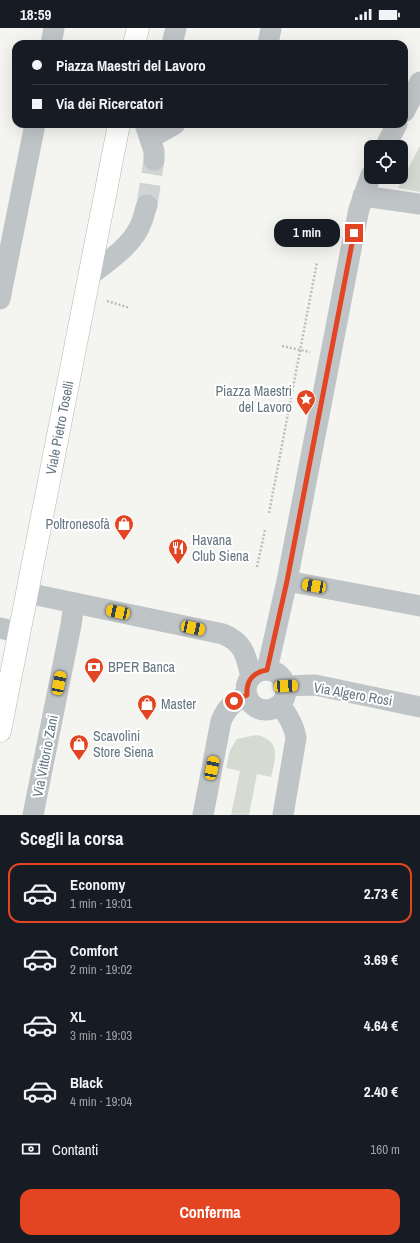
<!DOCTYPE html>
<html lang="it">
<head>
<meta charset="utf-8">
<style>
  body { margin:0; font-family:"Archivo Narrow",sans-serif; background:#242831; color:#f1f3f6; height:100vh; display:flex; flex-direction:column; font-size:15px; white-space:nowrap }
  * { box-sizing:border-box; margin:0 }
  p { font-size:13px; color:#9ea1a6 }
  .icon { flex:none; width:22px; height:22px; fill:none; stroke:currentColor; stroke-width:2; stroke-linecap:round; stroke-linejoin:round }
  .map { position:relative; height:787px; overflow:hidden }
  .sheet { display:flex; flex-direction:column; background:#171b24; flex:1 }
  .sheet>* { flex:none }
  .guide { position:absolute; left:12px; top:12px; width:396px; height:88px; border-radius:12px; box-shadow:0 4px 16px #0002; display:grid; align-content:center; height:88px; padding:0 20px; background:#171b24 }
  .tools { position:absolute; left:364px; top:112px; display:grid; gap:8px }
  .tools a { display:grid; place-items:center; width:44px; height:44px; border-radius:8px; background:#171b24; box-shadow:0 4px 16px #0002; font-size:20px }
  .end { position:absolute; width:18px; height:18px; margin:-9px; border:5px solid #e34522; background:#fff; box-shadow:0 0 0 2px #fff }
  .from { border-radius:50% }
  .bubble { position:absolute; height:28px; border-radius:12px; background:#171b24; box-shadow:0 4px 16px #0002; font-size:13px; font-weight:700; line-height:28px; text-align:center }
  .car { position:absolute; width:12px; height:24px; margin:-12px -6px; border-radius:5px; box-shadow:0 0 3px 1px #0007; background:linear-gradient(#f5c518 24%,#345 0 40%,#f5c518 0 76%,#345 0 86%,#f5c518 0) }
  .guide b { display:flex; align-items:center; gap:14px; height:38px; font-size:15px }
  .guide b+b { border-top:1px solid #363941 }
  .guide i { width:10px; height:10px; background:#f1f3f6 }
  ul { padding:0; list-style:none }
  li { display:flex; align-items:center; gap:12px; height:60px; margin:0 8px 6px; padding:0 12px; border:2px solid transparent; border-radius:12px }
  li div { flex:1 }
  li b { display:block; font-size:15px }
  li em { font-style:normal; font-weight:700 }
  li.on { border-color:#e34522 }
  li>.icon { width:36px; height:36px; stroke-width:1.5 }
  h2 { padding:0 20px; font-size:18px; line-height:48px }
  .pay { display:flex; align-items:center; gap:10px; height:44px; padding:0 20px; font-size:15px }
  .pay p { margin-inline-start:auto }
  .primary-button { display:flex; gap:8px; margin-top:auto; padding:8px 20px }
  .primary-button a { flex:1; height:46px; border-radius:12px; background:#e34522; color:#fff; font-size:16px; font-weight:700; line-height:46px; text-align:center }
  .status { display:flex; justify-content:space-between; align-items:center; height:28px; padding:0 20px; background:#171b24; direction:ltr }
  .status svg { height:11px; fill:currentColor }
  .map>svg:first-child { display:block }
  .green { fill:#d6dbd1 }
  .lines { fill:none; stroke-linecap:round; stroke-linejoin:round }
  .minor-tunnel { stroke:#d0d4d4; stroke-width:21; stroke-dasharray:21 10; stroke-linecap:butt }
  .major-casing { stroke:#b2b7ba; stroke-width:23 }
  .path { stroke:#bbbdbf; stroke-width:2.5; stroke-dasharray:2 2; stroke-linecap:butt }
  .minor { stroke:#bfc4c6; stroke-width:21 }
  .major { stroke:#fff; stroke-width:22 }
  .route { stroke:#e34522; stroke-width:5 }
  .labels { text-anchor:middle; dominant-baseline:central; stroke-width:4; stroke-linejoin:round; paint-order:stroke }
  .poi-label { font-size:14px; fill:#637682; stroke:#fff; text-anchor:start }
  .street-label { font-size:14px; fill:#637682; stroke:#fff }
</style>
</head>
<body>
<div class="status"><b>18:59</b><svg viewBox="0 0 49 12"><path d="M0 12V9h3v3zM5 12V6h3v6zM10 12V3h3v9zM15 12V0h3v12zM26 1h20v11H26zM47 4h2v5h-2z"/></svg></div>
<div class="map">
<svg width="420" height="787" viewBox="0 0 420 787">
  <rect width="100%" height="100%" fill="#f4f4f0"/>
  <g class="green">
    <path d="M420,118V164L398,160Z"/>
    <path d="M256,707C281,712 276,729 271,749L257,746L249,787H231L240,743L226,740L230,722L237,711Z"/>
  </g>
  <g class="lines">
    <path class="minor-tunnel" d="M147,177L154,132"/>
    <defs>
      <g id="major">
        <path d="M134,16L138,0"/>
        <path id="s1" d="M0,703L119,96"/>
      </g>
    </defs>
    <use href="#major" class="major-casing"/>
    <g class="path">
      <path d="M107,273L130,280"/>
      <path d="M282,318L310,324"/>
      <path d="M269,485L317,234"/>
      <path d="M257,539L265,502"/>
    </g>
    <g class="minor">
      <path d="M51,16L54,0"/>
      <path d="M172,16L176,0"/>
      <path d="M268,16L271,0"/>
      <path d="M404,84L420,54"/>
      <path d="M145,96L154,123V132"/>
      <path d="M150,110L175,96"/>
      <path d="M385,119L397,96"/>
      <path d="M363,168L420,176"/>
      <path d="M89,248C108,233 134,217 142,193C144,188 145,182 147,177"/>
      <path d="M0,271L35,96"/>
      <path d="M287,553L420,578"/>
      <path d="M27,565L223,606C245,615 246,629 251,649"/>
      <path d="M0,600L19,605"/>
      <path d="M267,642L287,553L352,216L359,181L371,147"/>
      <circle cx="266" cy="662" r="20"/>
      <path d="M286,658L315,657L420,679"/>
      <path d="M280,677C288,688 294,697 296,710L283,787"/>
      <path d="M33,787L71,597L74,575"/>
      <path d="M203,787L221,693C227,679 233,674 247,667"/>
    </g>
    <use href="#major" class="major"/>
  </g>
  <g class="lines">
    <path class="route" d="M234,673L247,667C246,653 253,644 267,642L287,553L354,205"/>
  </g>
  <defs>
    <symbol id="sight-pin" viewBox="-11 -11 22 30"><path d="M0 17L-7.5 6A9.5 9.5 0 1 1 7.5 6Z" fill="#e34522" stroke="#fff"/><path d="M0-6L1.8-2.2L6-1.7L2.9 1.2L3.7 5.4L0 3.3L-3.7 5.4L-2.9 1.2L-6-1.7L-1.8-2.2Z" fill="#fff"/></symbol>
    <symbol id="shop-pin" viewBox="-11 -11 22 30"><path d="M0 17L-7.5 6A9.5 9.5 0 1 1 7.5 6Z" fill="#e34522" stroke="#fff"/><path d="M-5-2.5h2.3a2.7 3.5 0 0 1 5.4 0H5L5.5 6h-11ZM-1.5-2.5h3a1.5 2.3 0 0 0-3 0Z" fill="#fff"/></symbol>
    <symbol id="restaurant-pin" viewBox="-11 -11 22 30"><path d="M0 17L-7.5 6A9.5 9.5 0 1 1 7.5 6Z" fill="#e34522" stroke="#fff"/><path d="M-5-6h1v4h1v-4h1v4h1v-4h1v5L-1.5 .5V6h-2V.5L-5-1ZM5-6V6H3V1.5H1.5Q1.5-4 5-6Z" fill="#fff"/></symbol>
    <symbol id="bank-pin" viewBox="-11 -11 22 30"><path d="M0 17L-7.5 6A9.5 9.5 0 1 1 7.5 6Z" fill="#e34522" stroke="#fff"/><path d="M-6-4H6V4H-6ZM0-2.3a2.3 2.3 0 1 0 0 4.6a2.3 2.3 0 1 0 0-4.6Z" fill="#fff"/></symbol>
  </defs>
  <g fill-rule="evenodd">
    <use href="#sight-pin" x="295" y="360" width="22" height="30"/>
    <use href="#shop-pin" x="113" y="485" width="22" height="30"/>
    <use href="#restaurant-pin" x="167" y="509" width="22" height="30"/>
    <use href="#bank-pin" x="83" y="628" width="22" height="30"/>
    <use href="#shop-pin" x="136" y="665" width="22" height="30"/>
    <use href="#shop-pin" x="68" y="705" width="22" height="30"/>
  </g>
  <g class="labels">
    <g class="poi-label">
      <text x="292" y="363" text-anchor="end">Piazza Maestri<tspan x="292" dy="16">del Lavoro</tspan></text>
      <text x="110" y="496" text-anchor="end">Poltronesofà</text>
      <text x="192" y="512">Havana<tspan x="192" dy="16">Club Siena</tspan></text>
      <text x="108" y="639">BPER Banca</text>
      <text x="161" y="676">Master</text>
      <text x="93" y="708">Scavolini<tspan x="93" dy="16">Store Siena</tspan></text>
    </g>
    <g class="street-label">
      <text stroke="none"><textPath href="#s1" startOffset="309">Viale Pietro Toselli</textPath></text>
      <text transform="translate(353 666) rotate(10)">Via Algero Rosi</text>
      <text transform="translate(45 728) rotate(-79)">Via Vittorio Zani</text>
    </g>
  </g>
</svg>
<div class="tools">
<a><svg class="icon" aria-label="locate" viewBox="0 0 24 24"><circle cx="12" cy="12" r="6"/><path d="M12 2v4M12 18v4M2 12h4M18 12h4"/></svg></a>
</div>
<i class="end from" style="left:234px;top:673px"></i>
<i class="end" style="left:354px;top:205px"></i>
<div class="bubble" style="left:274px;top:191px;width:66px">1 min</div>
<i class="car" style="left:314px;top:558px;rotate:280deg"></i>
<i class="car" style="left:118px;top:584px;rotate:282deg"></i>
<i class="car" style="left:193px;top:600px;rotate:102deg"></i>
<i class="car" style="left:59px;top:655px;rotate:11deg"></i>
<i class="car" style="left:286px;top:658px;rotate:87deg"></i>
<i class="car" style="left:212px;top:740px;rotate:11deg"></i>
<div class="guide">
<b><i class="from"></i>Piazza Maestri del Lavoro</b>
<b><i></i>Via dei Ricercatori</b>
</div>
</div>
<section class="sheet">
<h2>Scegli la corsa</h2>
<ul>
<li class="on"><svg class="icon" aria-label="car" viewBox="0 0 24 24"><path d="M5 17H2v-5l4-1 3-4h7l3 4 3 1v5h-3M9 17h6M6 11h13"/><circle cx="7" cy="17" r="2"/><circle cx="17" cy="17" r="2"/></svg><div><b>Economy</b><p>1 min · 19:01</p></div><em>2.73 €</em></li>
<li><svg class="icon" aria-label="car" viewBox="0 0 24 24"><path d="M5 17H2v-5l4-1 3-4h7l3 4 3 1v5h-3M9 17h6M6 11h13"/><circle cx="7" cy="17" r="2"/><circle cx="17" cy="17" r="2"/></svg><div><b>Comfort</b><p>2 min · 19:02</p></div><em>3.69 €</em></li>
<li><svg class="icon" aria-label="car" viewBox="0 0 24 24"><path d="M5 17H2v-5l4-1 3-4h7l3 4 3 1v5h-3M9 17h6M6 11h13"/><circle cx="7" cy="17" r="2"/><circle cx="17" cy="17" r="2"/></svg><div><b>XL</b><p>3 min · 19:03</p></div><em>4.64 €</em></li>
<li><svg class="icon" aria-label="car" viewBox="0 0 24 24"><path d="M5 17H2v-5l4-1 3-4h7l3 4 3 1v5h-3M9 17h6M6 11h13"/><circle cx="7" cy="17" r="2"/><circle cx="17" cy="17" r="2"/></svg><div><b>Black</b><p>4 min · 19:04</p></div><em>2.40 €</em></li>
</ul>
<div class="pay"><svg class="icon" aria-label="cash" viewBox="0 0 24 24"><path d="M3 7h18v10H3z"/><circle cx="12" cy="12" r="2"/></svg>Contanti<p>160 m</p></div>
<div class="primary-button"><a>Conferma</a></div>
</section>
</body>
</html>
